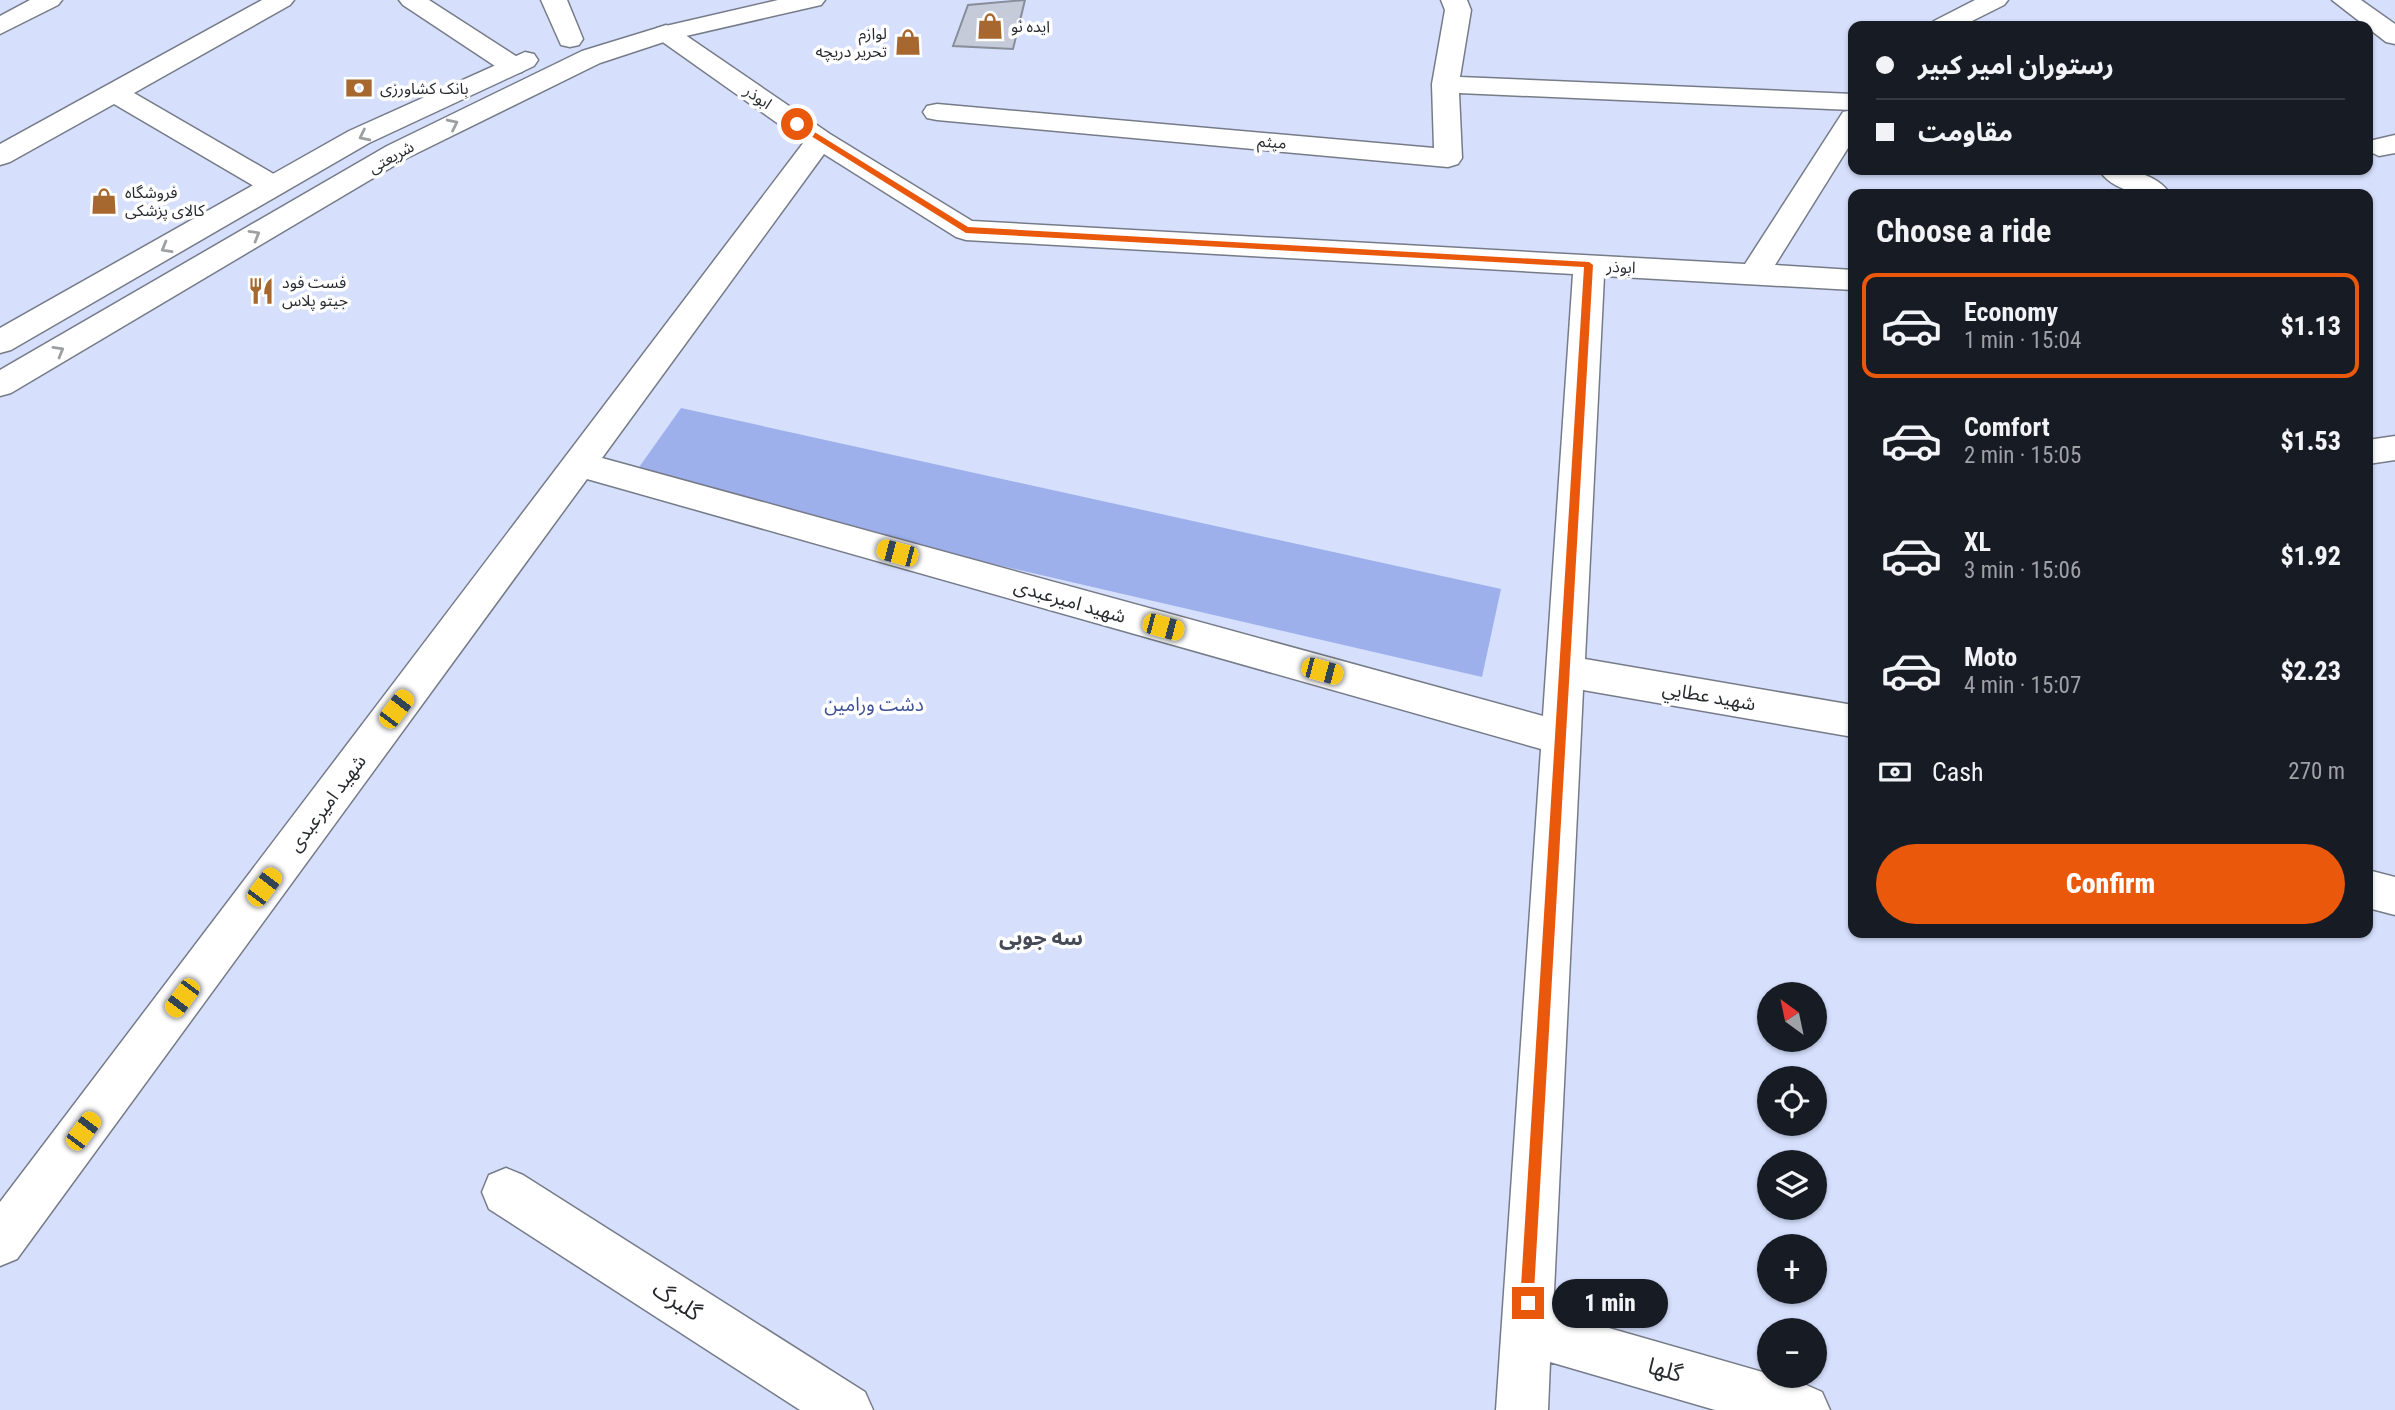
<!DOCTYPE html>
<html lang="en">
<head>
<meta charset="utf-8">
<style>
  body { margin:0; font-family:"Roboto Condensed","Noto Sans Arabic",sans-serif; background:#242831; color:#f1f3f6; height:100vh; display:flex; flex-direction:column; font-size:26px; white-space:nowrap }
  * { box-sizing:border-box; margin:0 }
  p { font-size:23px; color:#9ea1a6 }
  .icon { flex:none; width:38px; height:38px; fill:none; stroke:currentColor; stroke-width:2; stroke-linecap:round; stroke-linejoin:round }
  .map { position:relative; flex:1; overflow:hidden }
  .sheet { position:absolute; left:1848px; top:189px; width:525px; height:749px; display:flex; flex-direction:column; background:#171b24; border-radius:14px; box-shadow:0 2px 5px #0004 }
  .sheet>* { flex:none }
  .guide { position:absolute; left:1848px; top:21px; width:525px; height:154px; border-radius:14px; box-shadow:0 2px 5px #0004; display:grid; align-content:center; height:154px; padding:0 28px; background:#171b24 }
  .needle { width:46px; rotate:327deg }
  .fabs { position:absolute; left:1757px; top:982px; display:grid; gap:14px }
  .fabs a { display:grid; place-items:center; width:70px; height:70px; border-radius:50%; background:#171b24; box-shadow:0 2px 5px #0004; font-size:35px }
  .end { position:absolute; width:32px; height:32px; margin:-16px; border:9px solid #ea580c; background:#fff; box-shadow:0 0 0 4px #fff }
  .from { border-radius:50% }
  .bubble { position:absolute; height:49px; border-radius:24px; background:#171b24; box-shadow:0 2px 5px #0004; font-size:23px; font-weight:800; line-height:49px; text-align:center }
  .car { position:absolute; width:21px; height:42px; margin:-21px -10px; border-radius:9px; box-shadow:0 0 5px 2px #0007; background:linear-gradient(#f5c518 24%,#345 0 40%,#f5c518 0 76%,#345 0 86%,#f5c518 0) }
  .guide b { display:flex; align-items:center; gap:24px; height:66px; font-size:26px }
  .guide b+b { border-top:2px solid #363941 }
  .guide i { width:18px; height:18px; background:#f1f3f6 }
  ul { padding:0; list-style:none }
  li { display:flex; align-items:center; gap:21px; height:105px; margin:0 14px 10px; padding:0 14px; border:4px solid transparent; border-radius:14px }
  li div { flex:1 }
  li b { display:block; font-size:26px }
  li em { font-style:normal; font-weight:800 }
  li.on { border-color:#ea580c }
  li>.icon { width:63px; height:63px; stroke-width:1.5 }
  h2 { padding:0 28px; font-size:32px; line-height:84px }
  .pay { display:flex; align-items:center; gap:18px; height:77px; padding:0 28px; font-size:26px }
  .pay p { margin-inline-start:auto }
  .primary-button { display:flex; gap:14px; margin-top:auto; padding:14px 28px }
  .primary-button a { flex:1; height:80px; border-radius:42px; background:#ea580c; color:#fff; font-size:28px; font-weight:800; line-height:80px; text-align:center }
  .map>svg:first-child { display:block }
  .green { fill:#d6e0fd; fill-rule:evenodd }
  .forest { fill:#9db0ec }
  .building { fill:#c5cbd9; stroke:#888d9a; stroke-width:2 }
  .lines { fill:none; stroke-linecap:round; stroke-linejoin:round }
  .minor-casing { stroke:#767b88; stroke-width:3 }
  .major-casing { stroke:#767b88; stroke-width:3 }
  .minor { fill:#fff; fill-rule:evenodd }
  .major { fill:#fff; fill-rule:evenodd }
  .oneway { stroke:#9e9fa1 }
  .route { fill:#ea580c }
  .labels { text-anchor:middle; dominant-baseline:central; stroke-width:7; stroke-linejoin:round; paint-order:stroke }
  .far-poi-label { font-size:16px; fill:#282a2f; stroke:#fff; text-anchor:start }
  .far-street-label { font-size:16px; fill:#282a2f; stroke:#fff }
  .street-label { font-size:19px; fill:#282a2f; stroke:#fff }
  .park-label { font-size:19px; fill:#3c4e95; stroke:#fff }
  .neighbourhood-label { font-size:21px; font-weight:bold; fill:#464b57; stroke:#fff }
  .near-street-label { font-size:23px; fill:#282a2f; stroke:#fff }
</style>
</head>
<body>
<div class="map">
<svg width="2395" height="1410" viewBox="0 0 2395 1410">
  <rect width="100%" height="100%" fill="#f0f4fd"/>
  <path class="green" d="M0,0H2395V1410H0ZM1853,26H2368V170H1853ZM1853,194H2368V933H1853ZM1769,994H1815V1040H1769ZM1769,1078H1815V1124H1769ZM1769,1162H1815V1208H1769ZM1769,1246H1815V1292H1769ZM1769,1330H1815V1376H1769Z"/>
  <path class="forest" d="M681,408L1501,589L1482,677L630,480Z"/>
  <path class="building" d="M1025,0L1013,49L953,46L968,5Z"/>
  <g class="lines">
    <defs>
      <g id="minor">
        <path d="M30,0H62L58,5L0,34V16Z"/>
        <path d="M262,0H294L290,5L134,93L284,180L288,186L284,192L274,195L264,192L114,104L10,162L0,165V144Z"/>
        <path d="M399,0H429L522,60L526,66L522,72L513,74L504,72L403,5Z"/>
        <path d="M541,0H567L583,39L579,45L570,47L561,45Z"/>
        <path d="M1441,0H1467L1471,10L1460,77L1853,94V140L1775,265L1853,270V290L1604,276L1585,659L1853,705V737L1583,690L1553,1312L1804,1384L1822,1392L1830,1410H1715L1550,1362L1548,1410H1496L1541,749L587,479L17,1259L0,1266V1202L804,142L657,38L653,33L657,28L666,25L675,28L830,134L972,221L1745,264L1843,112L1852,110L1459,93L1462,158L1458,164L1448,167L937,120L927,118L923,112L927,106L937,104L1434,148L1432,84L1445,10ZM824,154L956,237L966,240L1573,274L1543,716L602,458Z"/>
        <path d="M1975,0H2008L2004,5L1962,26H1930L1934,21Z"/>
        <path d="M2332,0H2361L2395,24V44L2386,42Z"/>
        <path d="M2395,135V153L2379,156L2368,151L2369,141Z"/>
        <path d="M2099,170C2124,169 2155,171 2170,194C2145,195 2114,193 2099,170Z"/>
        <path d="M2395,436V460L2368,464V440Z"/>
        <path d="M2368,870L2395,877V915L2368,908Z"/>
        <path d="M506,1168L523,1175L865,1392L873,1410H800L489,1209L482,1192L489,1175Z"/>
      </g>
      <g id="major">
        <path d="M778,0H825L821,5L673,39L600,63L407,158L11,393L0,396V370L387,146L582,51L657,28Z"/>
        <path d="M525,52L534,54L538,60L534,66L369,143L11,350L0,353V328L349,131Z"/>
      </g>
    </defs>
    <use href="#minor" class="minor-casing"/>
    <use href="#major" class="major-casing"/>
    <use href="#minor" class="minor"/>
    <use href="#major" class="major"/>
  </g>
  <defs><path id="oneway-chevron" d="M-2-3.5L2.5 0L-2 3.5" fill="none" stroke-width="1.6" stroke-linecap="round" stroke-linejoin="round" transform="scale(1.75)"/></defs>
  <g class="oneway">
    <use href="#oneway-chevron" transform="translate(453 124) rotate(-26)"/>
    <use href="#oneway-chevron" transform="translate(364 136) rotate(154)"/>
    <use href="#oneway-chevron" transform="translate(255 235) rotate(-30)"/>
    <use href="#oneway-chevron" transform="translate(166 248) rotate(150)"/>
    <use href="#oneway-chevron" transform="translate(59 351) rotate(-30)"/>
  </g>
  <path class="route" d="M795,123H800L968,227L1589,262L1593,265L1533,1309L1528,1311L1523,1309L1520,1303L1584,267L966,233L795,126Z"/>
  <defs>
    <symbol id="shop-bare" viewBox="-9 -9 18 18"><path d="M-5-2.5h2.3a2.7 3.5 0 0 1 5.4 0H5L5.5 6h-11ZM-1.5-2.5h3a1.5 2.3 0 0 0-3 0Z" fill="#a6682e" stroke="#fff" stroke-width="2.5" paint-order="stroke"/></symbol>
    <symbol id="bank-bare" viewBox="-9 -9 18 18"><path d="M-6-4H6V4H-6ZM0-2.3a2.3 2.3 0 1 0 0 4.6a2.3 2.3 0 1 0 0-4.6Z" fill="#a6682e" stroke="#fff" stroke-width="2.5" paint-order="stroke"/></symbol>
    <symbol id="restaurant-bare" viewBox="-9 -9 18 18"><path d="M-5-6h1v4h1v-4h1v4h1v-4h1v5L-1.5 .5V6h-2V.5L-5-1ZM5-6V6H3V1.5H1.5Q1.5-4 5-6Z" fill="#a6682e" stroke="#fff" stroke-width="2.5" paint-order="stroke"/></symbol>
  </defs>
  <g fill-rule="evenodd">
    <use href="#shop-bare" x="971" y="7" width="38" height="38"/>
    <use href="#shop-bare" x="889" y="23" width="38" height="38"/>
    <use href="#bank-bare" x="340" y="69" width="38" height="38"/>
    <use href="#shop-bare" x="85" y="182" width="38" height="38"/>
    <use href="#restaurant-bare" x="242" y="272" width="38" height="38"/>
  </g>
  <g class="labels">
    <g class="far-poi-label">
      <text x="1011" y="26">ایده نو</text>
      <text x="887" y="33" text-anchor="end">لوازم<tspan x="887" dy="18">تحریر دریچه</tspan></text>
      <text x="380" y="88">بانک کشاورزی</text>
      <text x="125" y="192">فروشگاه<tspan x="125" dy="18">کالای پزشکی</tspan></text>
      <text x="282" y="282">فست فود<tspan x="282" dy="18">جیتو پلاس</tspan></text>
    </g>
    <g class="far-street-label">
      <text transform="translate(758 97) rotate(35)">ابوذر</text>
      <text transform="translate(1272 142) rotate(5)">میثم</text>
      <text transform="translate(391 157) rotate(-29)">شریعتی</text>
      <text transform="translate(1621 267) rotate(3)">ابوذر</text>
    </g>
    <g class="street-label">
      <text transform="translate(1070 601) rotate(16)">شهید امیرعبدی</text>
      <text transform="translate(1709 696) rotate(10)">شهيد عطايي</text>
      <text transform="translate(327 803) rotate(-53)">شهید امیرعبدی</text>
    </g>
    <g class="park-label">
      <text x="874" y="704">دشت ورامین</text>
    </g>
    <g class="neighbourhood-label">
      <text x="1041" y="938">سه جوبی</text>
    </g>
    <g class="near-street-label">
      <text transform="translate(677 1301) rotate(33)">گلبرگ</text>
      <text transform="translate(1665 1370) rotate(16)">گلها</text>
    </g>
  </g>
</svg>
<div class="fabs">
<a><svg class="needle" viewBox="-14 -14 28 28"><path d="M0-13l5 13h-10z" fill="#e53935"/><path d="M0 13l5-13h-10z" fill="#9ea1a6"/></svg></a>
<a><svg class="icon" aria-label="locate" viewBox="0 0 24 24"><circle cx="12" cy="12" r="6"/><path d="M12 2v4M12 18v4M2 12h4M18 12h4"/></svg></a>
<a><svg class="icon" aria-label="layers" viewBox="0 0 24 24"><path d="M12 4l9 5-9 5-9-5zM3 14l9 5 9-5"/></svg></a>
<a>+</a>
<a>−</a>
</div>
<i class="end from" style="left:797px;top:124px"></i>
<i class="end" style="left:1528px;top:1303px"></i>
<div class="bubble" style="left:1552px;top:1279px;width:116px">1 min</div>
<i class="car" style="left:897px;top:553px;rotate:285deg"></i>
<i class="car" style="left:1163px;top:627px;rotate:105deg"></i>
<i class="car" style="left:1322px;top:671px;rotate:105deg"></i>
<i class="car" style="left:396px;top:709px;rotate:37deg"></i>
<i class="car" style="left:264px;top:887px;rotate:37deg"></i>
<i class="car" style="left:182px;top:998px;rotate:217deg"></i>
<i class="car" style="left:83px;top:1131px;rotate:37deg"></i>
<div class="guide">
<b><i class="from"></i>رستوران امیر کبیر</b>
<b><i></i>مقاومت</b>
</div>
<section class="sheet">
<h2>Choose a ride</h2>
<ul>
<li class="on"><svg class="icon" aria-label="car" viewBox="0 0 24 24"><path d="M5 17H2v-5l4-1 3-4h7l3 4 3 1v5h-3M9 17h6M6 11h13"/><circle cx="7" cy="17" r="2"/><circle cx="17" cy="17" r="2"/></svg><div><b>Economy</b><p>1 min · 15:04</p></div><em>$1.13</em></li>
<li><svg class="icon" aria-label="car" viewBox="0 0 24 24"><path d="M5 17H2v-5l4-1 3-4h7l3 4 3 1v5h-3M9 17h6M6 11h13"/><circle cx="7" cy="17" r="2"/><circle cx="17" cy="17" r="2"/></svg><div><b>Comfort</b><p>2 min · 15:05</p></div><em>$1.53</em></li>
<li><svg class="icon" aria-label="car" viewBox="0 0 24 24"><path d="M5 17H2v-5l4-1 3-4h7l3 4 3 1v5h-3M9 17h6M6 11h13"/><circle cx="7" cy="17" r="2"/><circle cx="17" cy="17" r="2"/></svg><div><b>XL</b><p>3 min · 15:06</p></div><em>$1.92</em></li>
<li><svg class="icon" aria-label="car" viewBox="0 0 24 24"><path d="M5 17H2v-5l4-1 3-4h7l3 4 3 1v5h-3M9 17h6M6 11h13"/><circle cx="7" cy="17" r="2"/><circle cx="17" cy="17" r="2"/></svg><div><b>Moto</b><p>4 min · 15:07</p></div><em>$2.23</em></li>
</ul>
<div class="pay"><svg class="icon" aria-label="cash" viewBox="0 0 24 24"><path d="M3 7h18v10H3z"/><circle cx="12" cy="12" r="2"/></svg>Cash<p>270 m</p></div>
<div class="primary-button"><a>Confirm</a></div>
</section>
</div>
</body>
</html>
